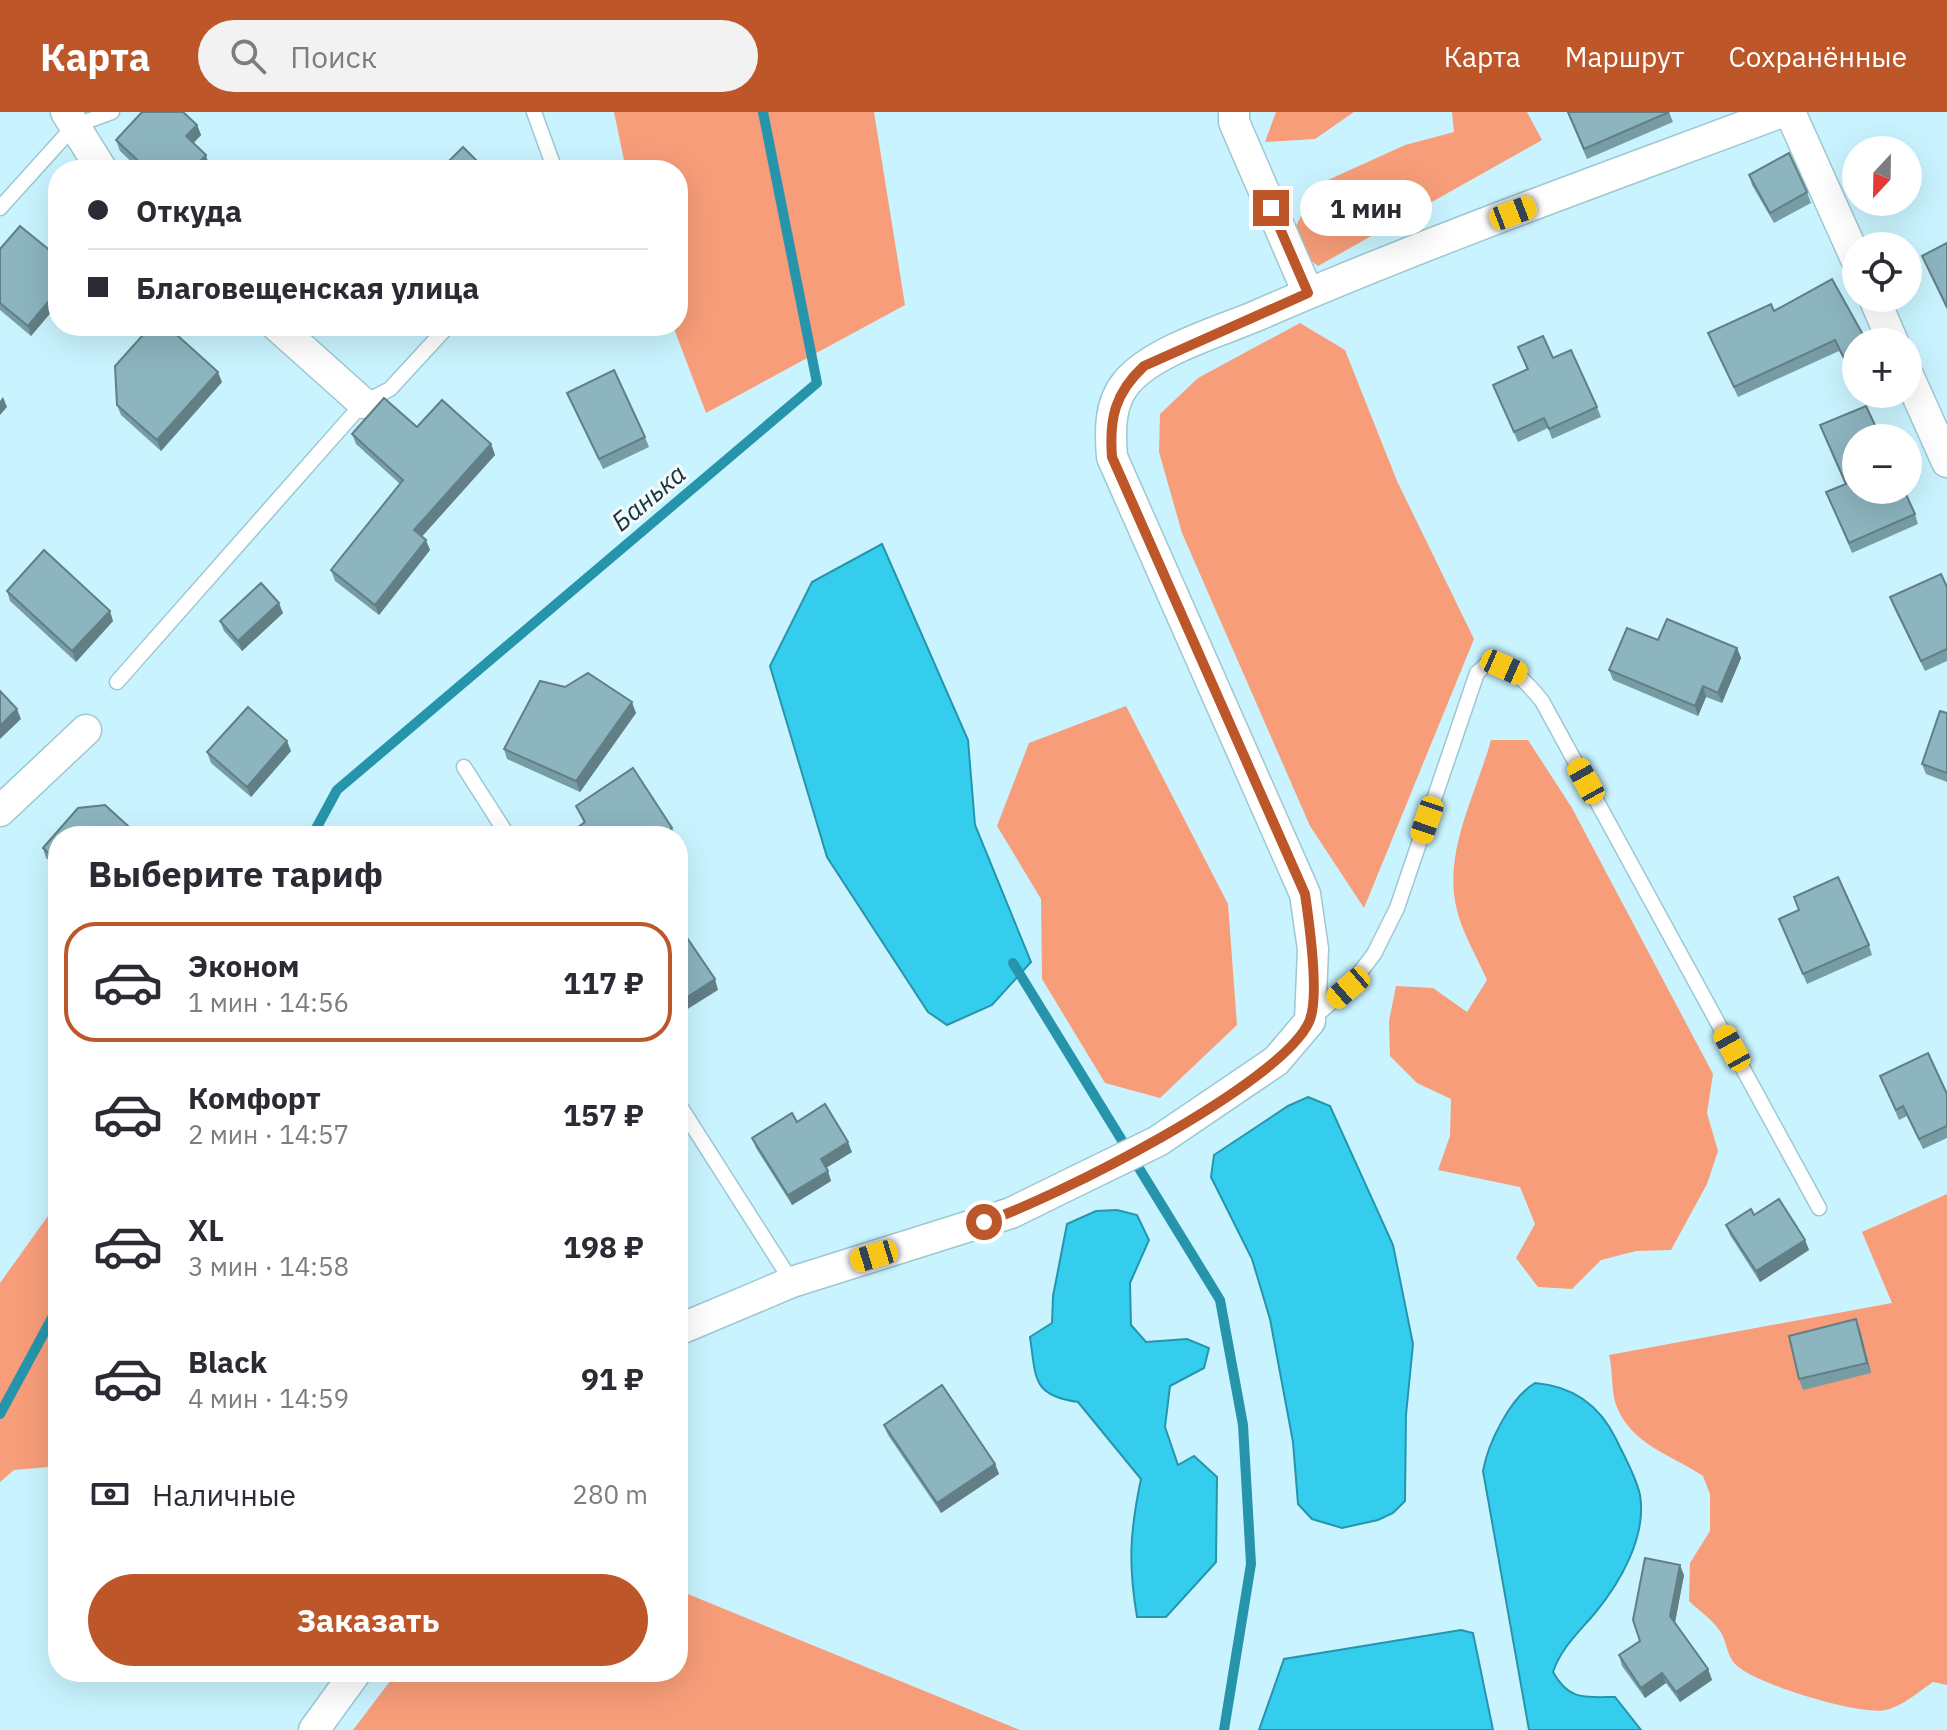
<!DOCTYPE html>
<html lang="ru">
<head>
<meta charset="utf-8">
<style>
  body { margin:0; font-family:"IBM Plex Sans",sans-serif; background:#f2f2f3; color:#2b2b33; height:100vh; display:flex; flex-direction:column; font-size:30px; white-space:nowrap }
  * { box-sizing:border-box; margin:0 }
  p { font-size:26px; color:#7c7c81 }
  .icon { flex:none; width:44px; height:44px; fill:none; stroke:currentColor; stroke-width:2; stroke-linecap:round; stroke-linejoin:round }
  .map { position:relative; flex:1; overflow:hidden }
  .details { position:absolute; left:48px; top:714px; width:640px; height:856px; display:flex; flex-direction:column; background:#fff; border-radius:32px; box-shadow:0 8px 32px #0002 }
  .details>* { flex:none }
  .guide { position:absolute; left:48px; top:48px; width:640px; height:176px; border-radius:32px; box-shadow:0 8px 32px #0002; display:grid; align-content:center; height:176px; padding:0 40px; background:#fff }
  .needle { width:52px; rotate:202deg }
  .tools { position:absolute; left:1842px; top:24px; display:grid; gap:16px }
  .tools a { display:grid; place-items:center; width:80px; height:80px; border-radius:50%; background:#fff; box-shadow:0 8px 32px #0002; font-size:40px }
  .end { position:absolute; width:36px; height:36px; margin:-18px; border:10px solid #bd572a; background:#fff; box-shadow:0 0 0 4px #fff }
  .from { border-radius:50% }
  .bubble { position:absolute; height:56px; border-radius:28px; background:#fff; box-shadow:0 8px 32px #0002; font-size:26px; font-weight:700; line-height:56px; text-align:center }
  .car { position:absolute; width:24px; height:48px; margin:-24px -12px; border-radius:10px; box-shadow:0 0 6px 2px #0007; background:linear-gradient(#f5c518 24%,#345 0 40%,#f5c518 0 76%,#345 0 86%,#f5c518 0) }
  .guide b { display:flex; align-items:center; gap:28px; height:76px; font-size:30px }
  .guide b+b { border-top:2px solid #e1e1e2 }
  .guide i { width:20px; height:20px; background:#2b2b33 }
  ul { padding:0; list-style:none }
  li { display:flex; align-items:center; gap:24px; height:120px; margin:0 16px 12px; padding:0 24px; border:4px solid transparent; border-radius:32px }
  li div { flex:1 }
  li b { display:block; font-size:30px }
  li em { font-style:normal; font-weight:700 }
  li.selected { border-color:#bd572a }
  li>.icon { width:72px; height:72px; stroke-width:1.5 }
  h2 { padding:0 40px; font-size:36px; line-height:96px }
  .pay { display:flex; align-items:center; gap:20px; height:88px; padding:0 40px; font-size:30px }
  .pay p { margin-inline-start:auto }
  .button { display:flex; gap:16px; margin-top:auto; padding:16px 40px }
  .button a { flex:1; height:92px; border-radius:48px; background:#bd572a; color:#fff; font-size:32px; font-weight:700; line-height:92px; text-align:center }
  header { display:flex; align-items:center; gap:48px; box-sizing:border-box; height:112px; padding:0 40px; background:#bd572a; color:#fff }
  header strong { font-size:38px }
  nav { display:flex; gap:44px; margin-inline-start:auto; font-size:28px }
  .search { width:560px; height:72px; background:#f2f2f3; display:flex; align-items:center; gap:20px; box-sizing:border-box; padding:0 28px; border-radius:44px; color:#7c7c81; font-size:30px }
  .map>svg:first-child { display:block }
  .green { fill:#f89d79 }
  .water { fill:#35cded; stroke:#2695ac; stroke-width:2 }
  .lines { fill:none; stroke-linecap:round; stroke-linejoin:round }
  .stream { stroke:#2695ac; stroke-width:10 }
  .lane-casing { stroke:#9dc7d1; stroke-width:17 }
  .street-casing { stroke:#9dc7d1; stroke-width:33 }
  .lane { stroke:#fff; stroke-width:14 }
  .street { stroke:#fff; stroke-width:30 }
  .wall { fill:#789ca4 }
  .shaded-wall { fill:#627f86 }
  .building { fill:#8cb5bf; stroke:#627f86; stroke-width:2 }
  .route { stroke:#bd572a; stroke-width:10 }
  .labels { text-anchor:middle; dominant-baseline:central; stroke-width:6; stroke-linejoin:round; paint-order:stroke }
  .water-label { font-size:26px; font-style:italic; fill:#1b3339; stroke:#f2fafc }
</style>
</head>
<body>
<header>
<strong>Карта</strong>
<div class="search"><svg class="icon" aria-label="search" viewBox="0 0 24 24"><circle cx="10" cy="10" r="6"/><path d="M15 15l6 6"/></svg>Поиск</div>
<nav><a>Карта</a><a>Маршрут</a><a>Сохранённые</a></nav>
</header>
<div class="map">
<svg width="1947" height="1618" viewBox="0 0 1947 1618">
  <rect width="100%" height="100%" fill="#c9f4ff"/>
  <g class="green">
    <path d="M614,0H874L905,193L706,301L673,214H678V58H626Z"/>
    <path d="M1276,0H1354L1315,27L1265,30Z"/>
    <path d="M1452,0H1527L1542,28L1318,154L1299,139L1295,116L1317,73L1405,33L1454,20Z"/>
    <path d="M1300,211L1345,238L1397,369L1474,527L1364,796L1310,714L1182,421L1159,340L1160,302L1198,266Z"/>
    <path d="M1126,594L1228,792L1237,913L1160,986L1105,971L1042,867L1041,787L997,714L1029,631Z"/>
    <path d="M1491,628H1528L1572,696L1713,962L1707,1001L1718,1039L1707,1072L1671,1138L1636,1139L1601,1148L1572,1177L1538,1175L1516,1146L1535,1112L1520,1075L1438,1058L1450,1024L1451,987L1417,971L1390,944L1389,909L1396,874L1433,876L1467,900L1487,868C1477,845 1461,819 1456,794C1444,738 1476,682 1491,628Z"/>
    <path d="M1947,1082V1573L1933,1570C1918,1580 1903,1594 1886,1598C1860,1604 1752,1571 1735,1552C1726,1542 1727,1529 1720,1519C1713,1508 1698,1498 1689,1489L1690,1451L1710,1419V1382L1703,1364C1672,1343 1631,1333 1616,1293C1611,1277 1613,1259 1609,1243L1892,1191L1862,1120Z"/>
    <path d="M58,1090V1337L49,1355L14,1358L0,1370V1171Z"/>
    <path d="M678,1478L1020,1618H353L397,1560H678Z"/>
  </g>
  <g class="water">
    <path d="M882,432L968,628L975,713L1031,850L992,893L947,913L928,900L827,745L770,554L812,470Z"/>
    <path d="M1308,985L1330,994L1393,1133L1413,1232L1406,1303L1405,1389L1393,1401L1378,1408L1342,1416L1312,1407L1298,1392L1293,1330L1270,1207L1252,1147L1211,1065L1214,1043L1288,994Z"/>
    <path d="M1117,1098L1137,1103L1149,1128L1130,1171L1131,1213L1146,1230L1187,1227L1209,1236L1204,1256L1170,1274L1165,1315L1178,1353L1194,1344L1217,1365L1216,1450L1166,1505H1137C1128,1451 1130,1419 1141,1367L1078,1290C1032,1284 1036,1266 1030,1225L1052,1211L1053,1184L1067,1112L1096,1099Z"/>
    <path d="M1535,1271C1572,1274 1599,1292 1616,1327C1624,1344 1636,1364 1640,1383C1647,1424 1620,1471 1595,1501C1579,1520 1561,1536 1553,1560C1569,1589 1585,1585 1615,1585L1641,1618H1529L1483,1359C1488,1331 1510,1286 1535,1271Z"/>
    <path d="M1461,1518L1473,1521L1493,1618H1259L1284,1547Z"/>
  </g>
  <g class="lines">
    <g class="stream">
      <path d="M312,724L337,678L817,271L763,0"/>
      <path d="M1013,851L1220,1188L1243,1313L1251,1452L1224,1618"/>
      <path d="M0,1302L58,1195"/>
    </g>
    <defs>
      <g id="lane">
        <path d="M534,0L555,58"/>
        <path d="M0,96L74,14L112,0"/>
        <path d="M117,570L363,291L390,277L448,214"/>
        <path d="M464,655L508,724"/>
        <path d="M1313,906L1348,876L1374,842L1397,796L1477,561L1487,552C1515,557 1525,568 1542,589L1819,1096"/>
        <path d="M678,991L792,1170"/>
      </g>
      <g id="street">
        <path d="M66,0L102,58"/>
        <path d="M1234,0V10L1308,181"/>
        <path d="M1790,0L1856,147"/>
        <path d="M1874,186L1893,230"/>
        <path d="M277,214L363,291"/>
        <path d="M1908,263L1947,350"/>
        <path d="M0,699L86,618"/>
        <path d="M678,1218L792,1170L1011,1101L1158,1029L1276,949L1310,909L1313,837L1305,782L1112,345C1110,319 1109,291 1127,270C1153,239 1218,220 1256,204C1428,129 1606,66 1782,0"/>
        <path d="M314,1618L356,1560"/>
      </g>
    </defs>
    <use href="#lane" class="lane-casing"/>
    <use href="#street" class="street-casing"/>
    <use href="#lane" class="lane"/>
    <use href="#street" class="street"/>
  </g>
  <g class="wall">
    <path d="M1567,0H1669L1673,10L1587,47Z"/>
    <path d="M197,13L201,23L193,31L209,53L204,58H140L120,39L116,28Z"/>
    <path d="M1749,63L1807,80L1811,91L1774,111L1752,73Z"/>
    <path d="M1947,131V198L1922,144Z"/>
    <path d="M0,137L58,145V192L31,224L0,198Z"/>
    <path d="M1774,199L1856,230V254L1849,258L1839,239L1738,285L1708,221Z"/>
    <path d="M1518,235L1553,246L1597,295L1601,305L1552,327L1548,316L1518,330L1493,273L1527,258Z"/>
    <path d="M222,270L161,339L121,303L117,293Z"/>
    <path d="M567,281L645,325L649,335L603,357Z"/>
    <path d="M1820,313L1915,402L1918,412L1852,441L1826,380L1845,372Z"/>
    <path d="M417,315L491,332L495,343L422,424L430,438L379,503L335,469L331,458L400,372L356,332L352,322Z"/>
    <path d="M1947,475V549L1925,559L1894,496L1890,485Z"/>
    <path d="M7,479L113,509L76,550L10,489Z"/>
    <path d="M283,501L242,539L224,519L220,509Z"/>
    <path d="M1658,528L1737,536L1741,546L1722,591L1706,585L1698,604L1613,568L1609,558Z"/>
    <path d="M636,601L580,680L507,647L504,637Z"/>
    <path d="M1947,601V670L1926,662L1922,652Z"/>
    <path d="M291,639L251,685L211,651L207,640Z"/>
    <path d="M576,694L672,716L675,724H577L574,718L584,711Z"/>
    <path d="M58,724V756L46,746L43,736Z"/>
    <path d="M1794,785L1869,833L1872,843L1807,872L1779,807L1799,798Z"/>
    <path d="M1880,964L1947,982V1026L1923,1037L1907,1004L1899,1008Z"/>
    <path d="M797,1010L852,1040L826,1056L831,1069L792,1093L756,1036L752,1026Z"/>
    <path d="M1754,1103L1805,1128L1809,1138L1760,1170L1730,1123L1726,1113Z"/>
    <path d="M1860,1218L1871,1261L1803,1278L1799,1267Z"/>
    <path d="M884,1313L995,1352L999,1362L941,1401L888,1323Z"/>
    <path d="M1684,1463L1675,1511L1708,1557L1712,1568L1680,1590L1666,1571L1645,1586L1622,1554L1619,1543L1640,1529Z"/>
  </g>
  <g class="shaded-wall">
    <path d="M197,13L201,23L190,35L186,24Z"/>
    <path d="M206,43L209,53L204,58H191Z"/>
    <path d="M58,178V192L31,224L28,214Z"/>
    <path d="M218,260L222,270L161,339L157,328Z"/>
    <path d="M3,285L7,295L0,303V289Z"/>
    <path d="M491,332L495,343L418,429L414,418Z"/>
    <path d="M426,428L430,438L379,503L375,493Z"/>
    <path d="M279,491L283,501L242,539L238,529Z"/>
    <path d="M110,499L113,509L76,550L72,539Z"/>
    <path d="M1737,536L1741,546L1722,591L1718,581Z"/>
    <path d="M1703,574L1706,585L1698,604L1695,594Z"/>
    <path d="M632,590L636,601L580,680L576,669Z"/>
    <path d="M17,597L21,607L0,627V614Z"/>
    <path d="M287,629L291,639L251,685L247,675Z"/>
    <path d="M715,867L718,878L678,903V891Z"/>
    <path d="M848,1030L852,1040L824,1057L821,1047Z"/>
    <path d="M828,1059L831,1069L792,1093L788,1083Z"/>
    <path d="M1805,1128L1809,1138L1760,1170L1756,1159Z"/>
    <path d="M1856,1207L1860,1218L1871,1261L1867,1251Z"/>
    <path d="M995,1352L999,1362L941,1401L937,1391Z"/>
    <path d="M1680,1453L1684,1463L1674,1515L1670,1504Z"/>
    <path d="M1708,1557L1712,1568L1680,1590L1676,1580Z"/>
    <path d="M1662,1561L1666,1571L1645,1586L1641,1576Z"/>
  </g>
  <g class="building">
    <path d="M142,0H183L197,13L186,24L206,43L191,58H148L116,28Z"/>
    <path d="M1568,0H1669L1584,37Z"/>
    <path d="M463,35L486,58H440Z"/>
    <path d="M1789,41L1807,80L1770,101L1749,63Z"/>
    <path d="M20,114L58,145V178L28,214L0,191V137Z"/>
    <path d="M1947,131V195L1922,144Z"/>
    <path d="M1832,167L1867,230H1856V242L1845,248L1835,228L1734,275L1708,221L1771,192L1774,199Z"/>
    <path d="M151,214H167L218,260L157,328L117,293L115,254Z"/>
    <path d="M1543,224L1553,246L1571,238L1597,295L1549,317L1544,306L1514,320L1493,273L1528,257L1518,235Z"/>
    <path d="M614,258L645,325L599,347L567,281Z"/>
    <path d="M384,286L417,315L442,288L491,332L414,418L426,428L375,493L331,458L403,368L352,322Z"/>
    <path d="M1866,294L1881,326H1856V378H1904L1915,402L1849,431L1826,380L1846,372L1820,313Z"/>
    <path d="M44,438L110,499L72,539L7,479Z"/>
    <path d="M1941,462L1947,475V537L1921,549L1890,485Z"/>
    <path d="M261,471L279,491L238,529L220,509Z"/>
    <path d="M1667,507L1737,536L1718,581L1703,574L1695,594L1609,558L1627,516L1658,528Z"/>
    <path d="M588,561L632,590L576,669L504,637L540,569L565,575Z"/>
    <path d="M0,579L17,597L0,614Z"/>
    <path d="M248,595L287,629L247,675L207,640Z"/>
    <path d="M1940,599L1947,601V661L1922,652Z"/>
    <path d="M633,656L672,716L658,724H578L574,718L585,710L576,694Z"/>
    <path d="M105,693L139,724H58V750L43,736L78,696Z"/>
    <path d="M1838,765L1869,833L1803,862L1779,807L1799,798L1794,785Z"/>
    <path d="M679,814L715,867L678,891V815Z"/>
    <path d="M1928,941L1947,982V1014L1919,1027L1903,994L1896,998L1880,964Z"/>
    <path d="M825,992L848,1030L821,1047L828,1059L788,1083L752,1026L792,1001L797,1010Z"/>
    <path d="M1779,1087L1805,1128L1756,1159L1726,1113L1751,1097L1754,1103Z"/>
    <path d="M1856,1207L1867,1251L1799,1267L1789,1224Z"/>
    <path d="M942,1273L995,1352L937,1391L884,1313Z"/>
    <path d="M1645,1446L1680,1453L1670,1504L1708,1557L1676,1580L1662,1561L1641,1576L1619,1543L1640,1529L1633,1508Z"/>
  </g>
  <g class="lines">
    <path class="route" d="M984,1110C1052,1088 1280,973 1309,910C1320,887 1309,809 1305,782L1112,345C1109,306 1115,281 1144,254L1308,181L1271,96"/>
  </g>
  <g class="labels">
    <g class="water-label">
      <text transform="translate(648 385) rotate(-40)">Банька</text>
    </g>
  </g>
</svg>
<div class="tools">
<a><svg class="needle" viewBox="-14 -14 28 28"><path d="M0-13l5 13h-10z" fill="#e53935"/><path d="M0 13l5-13h-10z" fill="#7c7c81"/></svg></a>
<a><svg class="icon" aria-label="locate" viewBox="0 0 24 24"><circle cx="12" cy="12" r="6"/><path d="M12 2v4M12 18v4M2 12h4M18 12h4"/></svg></a>
<a>+</a>
<a>−</a>
</div>
<i class="end from" style="left:984px;top:1110px"></i>
<i class="end" style="left:1271px;top:96px"></i>
<div class="bubble" style="left:1300px;top:68px;width:132px">1 мин</div>
<i class="car" style="left:1513px;top:101px;rotate:69deg"></i>
<i class="car" style="left:1504px;top:555px;rotate:114deg"></i>
<i class="car" style="left:1586px;top:669px;rotate:331deg"></i>
<i class="car" style="left:1427px;top:708px;rotate:199deg"></i>
<i class="car" style="left:1348px;top:876px;rotate:229deg"></i>
<i class="car" style="left:1732px;top:936px;rotate:331deg"></i>
<i class="car" style="left:874px;top:1144px;rotate:253deg"></i>
<div class="guide">
<b><i class="from"></i>Откуда</b>
<b><i></i>Благовещенская улица</b>
</div>
<section class="details">
<h2>Выберите тариф</h2>
<ul>
<li class="selected"><svg class="icon" aria-label="car" viewBox="0 0 24 24"><path d="M5 17H2v-5l4-1 3-4h7l3 4 3 1v5h-3M9 17h6M6 11h13"/><circle cx="7" cy="17" r="2"/><circle cx="17" cy="17" r="2"/></svg><div><b>Эконом</b><p>1 мин · 14:56</p></div><em>117 ₽</em></li>
<li><svg class="icon" aria-label="car" viewBox="0 0 24 24"><path d="M5 17H2v-5l4-1 3-4h7l3 4 3 1v5h-3M9 17h6M6 11h13"/><circle cx="7" cy="17" r="2"/><circle cx="17" cy="17" r="2"/></svg><div><b>Комфорт</b><p>2 мин · 14:57</p></div><em>157 ₽</em></li>
<li><svg class="icon" aria-label="car" viewBox="0 0 24 24"><path d="M5 17H2v-5l4-1 3-4h7l3 4 3 1v5h-3M9 17h6M6 11h13"/><circle cx="7" cy="17" r="2"/><circle cx="17" cy="17" r="2"/></svg><div><b>XL</b><p>3 мин · 14:58</p></div><em>198 ₽</em></li>
<li><svg class="icon" aria-label="car" viewBox="0 0 24 24"><path d="M5 17H2v-5l4-1 3-4h7l3 4 3 1v5h-3M9 17h6M6 11h13"/><circle cx="7" cy="17" r="2"/><circle cx="17" cy="17" r="2"/></svg><div><b>Black</b><p>4 мин · 14:59</p></div><em>91 ₽</em></li>
</ul>
<div class="pay"><svg class="icon" aria-label="cash" viewBox="0 0 24 24"><path d="M3 7h18v10H3z"/><circle cx="12" cy="12" r="2"/></svg>Наличные<p>280 m</p></div>
<div class="button"><a>Заказать</a></div>
</section>
</div>
</body>
</html>
